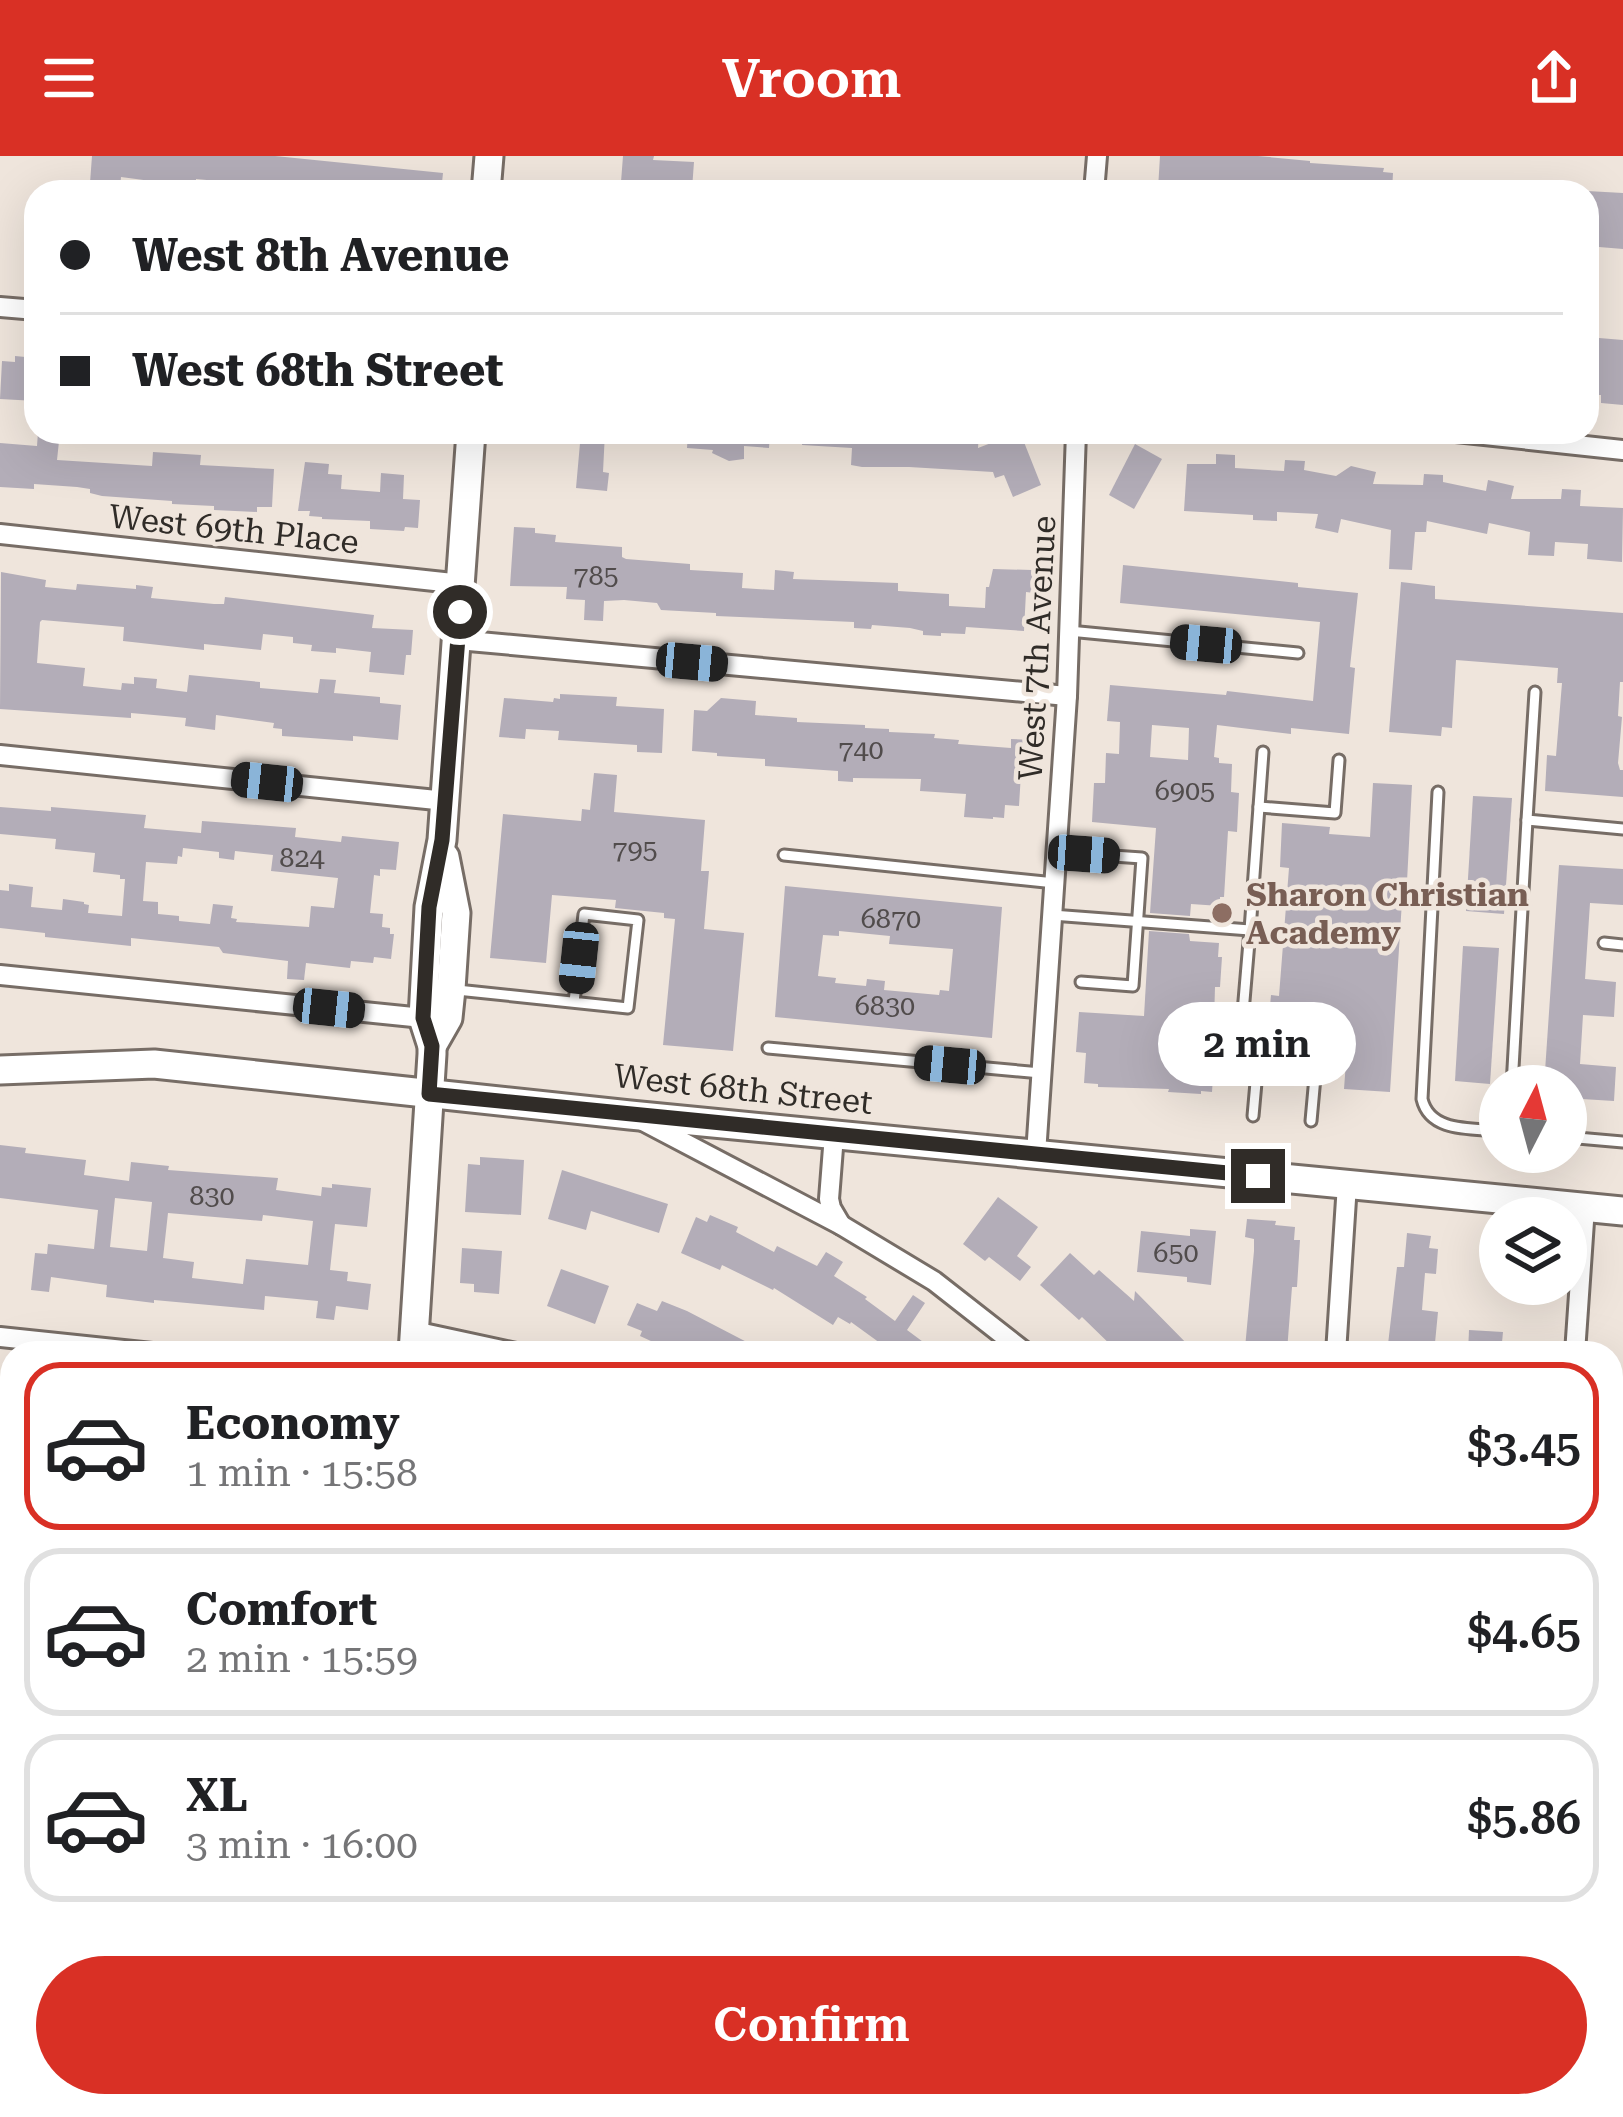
<!DOCTYPE html>
<html lang="en">
<head>
<meta charset="utf-8">
<style>
  body { margin:0; font-family:"Roboto Serif",serif; background:#f6f6f6; color:#202124; height:100vh; display:flex; flex-direction:column; font-size:45px; white-space:nowrap }
  * { box-sizing:border-box; margin:0 }
  p { font-size:39px; color:#757577 }
  .icon { flex:none; width:66px; height:66px; fill:none; stroke:currentColor; stroke-width:2; stroke-linecap:round; stroke-linejoin:round }
  .map { position:relative; flex:1; overflow:hidden }
  .panel { position:absolute; left:0px; top:1185px; width:1623px; height:777px; display:flex; flex-direction:column; background:#fff; border-radius:36px 36px 0 0; box-shadow:0 12px 48px #0002 }
  .panel>* { flex:none }
  .guide { position:absolute; left:24px; top:24px; width:1575px; height:264px; border-radius:36px; box-shadow:0 12px 48px #0002; display:grid; align-content:center; height:264px; padding:0 36px; background:#fff }
  .needle { width:78px; rotate:6deg }
  .controls { position:absolute; left:1479px; top:909px; display:grid; gap:24px }
  .controls a { display:grid; place-items:center; width:108px; height:108px; border-radius:50%; background:#fff; box-shadow:0 12px 48px #0002; font-size:60px }
  .end { position:absolute; width:54px; height:54px; margin:-27px; border:15px solid #302c28; background:#fff; box-shadow:0 0 0 6px #fff }
  .from { border-radius:50% }
  .bubble { position:absolute; height:84px; border-radius:42px; background:#fff; box-shadow:0 12px 48px #0002; font-size:39px; font-weight:600; line-height:84px; text-align:center }
  .car { position:absolute; width:36px; height:72px; margin:-36px -18px; border-radius:15px; box-shadow:0 0 9px 3px #0007; background:linear-gradient(#222 24%,#8ab4d8 0 40%,#222 0 76%,#8ab4d8 0 86%,#222 0) }
  .guide b { display:flex; align-items:center; gap:42px; height:114px; font-size:45px }
  .guide b+b { border-top:3px solid #e0e0e0 }
  .guide i { width:30px; height:30px; background:#202124 }
  ul { padding:21px 0 0; list-style:none }
  li { display:flex; align-items:center; gap:36px; height:168px; margin:0 24px 18px; padding:0 12px; border:6px solid #e0e0e0; border-radius:36px }
  li div { flex:1 }
  li b { display:block; font-size:45px }
  li em { font-style:normal; font-weight:600 }
  li.selected { border-color:#d93025 }
  li>.icon { width:108px; height:108px; stroke-width:1.5 }
  .cta { display:flex; gap:24px; margin-top:auto; padding:24px 36px }
  .cta a { flex:1; height:138px; border-radius:72px; background:#d93025; color:#fff; font-size:48px; font-weight:600; line-height:138px; text-align:center }
  header { display:flex; justify-content:space-between; align-items:center; height:156px; padding:0 36px; background:#d93025; color:#fff; font-size:54px; font-weight:600 }
  .map>svg:first-child { display:block }
  .water { fill:#6cb8d7 }
  .building { fill:#b3adb8; fill-rule:evenodd }
  .lines { fill:none; stroke-linecap:round; stroke-linejoin:round }
  .lane-casing { stroke:#776d66; stroke-width:15 }
  .street-casing { stroke:#776d66; stroke-width:24 }
  .secondary-casing { stroke:#776d66; stroke-width:33 }
  .lane { stroke:#fff; stroke-width:9 }
  .street { stroke:#fff; stroke-width:18 }
  .secondary { stroke:#fff; stroke-width:27 }
  .route { stroke:#302c28; stroke-width:15 }
  .education-dot { fill:#8d6e63; stroke:#efe5dc; stroke-width:4.5 }
  .labels { text-anchor:middle; dominant-baseline:central; stroke-width:9; stroke-linejoin:round; paint-order:stroke }
  .number-label { font-size:27px; fill:#514c4c }
  .street-label { font-size:33px; fill:#302c28; stroke:#efe5dc }
  .education-label { font-size:33px; font-weight:bold; fill:#785e54; stroke:#efe5dc; text-anchor:start }
</style>
</head>
<body>
<header><svg class="icon" aria-label="menu" viewBox="0 0 24 24"><path d="M4 6h16M4 12h16M4 18h16"/></svg>Vroom<svg class="icon" aria-label="share" viewBox="0 0 24 24"><path d="M12 15V3M7 8l5-5 5 5M5 13v7h14v-7"/></svg></header>
<div class="map">
<svg width="1623" height="1961" viewBox="0 0 1623 1961">
  <rect width="100%" height="100%" fill="#efe5dc"/>
  <path class="water" d="M547,1950H781L787,1961H547Z"/>
  <g class="building">
    <path d="M92,0H275L443,17L441,36H238L239,27L196,23V31L121,21L120,33L90,27Z"/>
    <path d="M623,0H654L653,4L694,6L692,33L621,26Z"/>
    <path d="M1160,0H1258L1310,5V7L1384,12L1383,16L1393,17L1392,36H1366V30L1322,27L1321,36H1208L1158,33Z"/>
    <path d="M1587,35L1623,37V93L1587,90Z"/>
    <path d="M1587,181L1623,184V249L1601,247V239H1587Z"/>
    <path d="M15,200L36,202V245L0,243L2,205L15,206Z"/>
    <path d="M38,276H60L57,304L152,310L153,296L201,299L200,309L274,313L272,351H257V356L214,354V350L172,348V345L102,340L90,337V333L77,331L34,328V333L0,331V287L37,290Z"/>
    <path d="M581,276H605L603,316L609,317L607,335L576,332Z"/>
    <path d="M688,276H770L769,292L744,290V303L729,305L712,297L713,294L687,292Z"/>
    <path d="M803,276H979L978,292L1020,276L1041,329L1013,341L1004,319L995,322L993,316L909,311H862L851,309L852,292L802,289Z"/>
    <path d="M1135,288L1162,303L1134,353L1109,339Z"/>
    <path d="M1216,298L1235,299V312L1284,315L1285,304L1305,305L1304,314L1336,320L1351,310L1376,316L1373,328L1423,329L1424,318L1443,319V326L1486,335L1488,324L1514,330L1511,343H1561L1562,333L1581,334L1580,350L1623,352L1622,406L1587,403L1588,388L1555,386L1554,400L1528,399L1530,376L1489,367L1487,378L1427,365L1426,376H1415L1412,414L1389,413L1391,374L1341,363L1338,377L1315,372L1318,358L1277,356V365L1253,364V359L1184,355L1187,308H1216Z"/>
    <path d="M305,306L329,308L328,318L342,319L341,333L380,336L381,317L404,319L403,343L420,344L418,372L405,371L404,375L370,373V365L322,363V361L309,360L310,355H298Z"/>
    <path d="M514,371L535,372V377L556,379L555,386L622,391V401L626,403L690,408V414L743,417L742,432L774,434L775,414L794,416L793,423L898,427V435L949,438V450L985,452L986,431H989L993,413L1032,414L1031,418L1035,419L1034,437L1026,436L1024,475L966,471L965,478L941,477V480L923,479V475L910,472L872,469L871,473L854,472V466L716,460V457L661,454L657,447L624,444L604,445L603,465L584,464L585,444L566,443L567,431L510,430Z"/>
    <path d="M1123,409L1298,427V431L1358,437L1350,511L1355,512L1349,578L1291,572V578L1217,569L1214,601L1219,602V607L1232,608L1231,636L1239,637L1237,676L1228,675L1224,741H1220V750L1191,748L1190,760L1150,757L1156,672L1092,666L1094,627H1105L1106,597L1119,598L1120,566L1107,565L1110,529L1226,539L1227,535L1313,545L1320,466L1120,447ZM1152,569L1189,572L1188,604L1150,601Z"/>
    <path d="M1,416L46,424L45,431L76,434L77,428L136,433V429L153,431L151,442L214,448H224L225,441L374,459L372,472L413,474L411,499H406L404,519L369,516L371,496L336,492V497L311,495L312,489L293,487V481L263,478L261,494L204,488V494L123,485L124,471L42,464L40,466L37,507L85,512L83,530L121,534L122,527L134,528V521L157,523L156,532L187,536L189,519L260,526V532L318,537L320,523L336,524L334,537L380,541V547L401,549L398,584L353,580V585L282,580V573L273,572L274,567L216,559L215,574L185,570L186,562L165,560L131,557V562L0,553Z"/>
    <path d="M1401,426L1435,430V443L1623,457V526H1620L1618,560L1622,561L1618,607L1620,614H1623V641L1545,635L1547,599L1556,600L1562,527H1557L1558,512L1456,504L1452,572L1442,571L1441,580L1389,576Z"/>
    <path d="M560,538L617,541L616,550L664,553L662,597L637,596V589L558,584L559,575L526,573L525,583L499,581L504,542L553,546L554,542L560,543Z"/>
    <path d="M721,542L756,545L755,559L797,562V566L865,569V572L889,573V576L935,578L934,582L959,584L958,588L1011,592V583L1032,584L1029,617H1021L1019,650L1005,649L1004,662L993,661V663L964,661L966,638L920,635L921,623L853,622V626L838,625V615L765,610V603L717,600V597L692,595L694,554L707,555Z"/>
    <path d="M594,617L617,619L614,656L705,664L701,715H709L704,773L744,777L733,895L663,889L675,763L664,762V757L615,752L616,744L552,739L546,807L490,802L503,658L581,665L582,653L590,654Z"/>
    <path d="M1373,627L1412,629L1406,745H1402L1390,936L1344,933L1348,878L1313,875L1312,886L1267,882L1271,839L1279,840L1289,712L1280,711L1282,667L1330,671L1329,678L1370,681Z"/>
    <path d="M1473,640L1512,642L1504,758L1466,755Z"/>
    <path d="M0,651L51,655V651L146,659L144,672L201,677L202,665L296,672L295,681L341,686L342,680L399,686L396,714L380,713V720L374,719L370,757L383,758L382,771L390,772V778H394L391,803L374,801L373,807L351,805L350,812L306,807L304,824L287,823L288,805L223,797L219,791L131,782V790L45,781V777L0,772V734L9,735V728L33,731L31,751L62,754L63,743L84,746V748L89,749L88,757L122,760L125,723H120V719L93,716L95,697L55,693L56,683L0,678ZM183,692L219,696V702L234,704L235,695L273,699L271,715L338,722L334,752L311,750L309,771L236,766L237,763L231,762L233,750L213,748L210,768L179,765V760L158,758V746L143,745L146,706L177,708L178,700L182,701Z"/>
    <path d="M1559,709L1623,713V749L1590,747L1585,823L1616,826L1614,861L1583,859L1580,908L1616,911L1614,945L1566,942V930H1544Z"/>
    <path d="M785,730L1002,751L992,882L775,861ZM839,775L890,780L889,788L953,793L949,835L940,834L939,839L884,834L885,825L867,823L866,830L835,827L836,822L818,820L823,779L839,780Z"/>
    <path d="M1149,775L1189,778L1190,785L1219,787L1218,801H1222L1220,831H1215L1214,866H1225L1222,907L1214,906L1212,936L1201,935V938L1168,936L1169,933L1098,931V928L1084,927L1086,897L1076,896L1079,856L1144,860Z"/>
    <path d="M1463,790L1499,792L1490,928L1455,925Z"/>
    <path d="M0,989L26,992L25,997L86,1004L84,1019L129,1025L131,1006L169,1010L168,1014L278,1022L276,1034L321,1040L322,1031L332,1032V1028L371,1032L367,1071L335,1068L330,1114L348,1116L347,1125L371,1128L368,1154L336,1150L334,1164L316,1162L318,1145L265,1140L264,1154L154,1144V1147L106,1141L107,1129L51,1121L49,1136L31,1134L35,1097L47,1098L48,1088L94,1093L98,1054L0,1042ZM115,1042L152,1046L147,1095L110,1091ZM168,1057L262,1065L263,1059L313,1065L308,1109L246,1103L243,1128L192,1122L194,1106L163,1102Z"/>
    <path d="M480,1001L524,1004L521,1059L465,1056L468,1008L480,1009Z"/>
    <path d="M562,1014L668,1048L659,1077L591,1055L586,1074L548,1063Z"/>
    <path d="M998,1041L1038,1071L1017,1100L1031,1111L1020,1125L989,1101L985,1105L963,1088Z"/>
    <path d="M710,1059L738,1071L736,1076L774,1096L777,1090L817,1110L826,1096L843,1106L834,1120L867,1141L865,1143L895,1165L913,1139L925,1147L907,1174L938,1197H872L880,1187L851,1166L850,1168L838,1161L833,1169L774,1132L773,1134L722,1109L720,1114L681,1097L696,1061L707,1066Z"/>
    <path d="M1247,1063L1276,1065L1275,1069L1295,1071L1294,1084H1300L1297,1131H1292L1287,1195L1245,1192L1254,1095V1083L1245,1081Z"/>
    <path d="M1190,1073L1216,1075L1211,1129L1187,1126V1121L1137,1116L1141,1075L1190,1080Z"/>
    <path d="M1407,1077L1431,1080L1429,1092L1438,1093L1436,1118L1425,1117L1422,1154L1438,1156L1434,1197H1387L1397,1111H1404Z"/>
    <path d="M462,1092L502,1095L499,1138L474,1136V1128L460,1127Z"/>
    <path d="M1070,1097L1094,1119L1099,1114L1134,1145L1135,1135L1196,1197H1119L1082,1161L1079,1164L1040,1129Z"/>
    <path d="M561,1113L609,1130L595,1168L547,1150Z"/>
    <path d="M662,1145L687,1155L768,1197H677L640,1180L642,1175L627,1169L637,1147L657,1155Z"/>
    <path d="M1469,1174L1503,1176L1501,1197H1468Z"/>
  </g>
  <g class="lines">
    <defs>
      <g id="lane">
        <path d="M1069,475L1298,497"/>
        <path d="M1535,536L1527,664L1623,673"/>
        <path d="M1438,636L1422,943C1430,977 1472,972 1500,975"/>
        <path d="M1259,651L1335,657L1339,604"/>
        <path d="M784,699L1055,727"/>
        <path d="M1052,759L1250,774L1263,596"/>
        <path d="M1250,774L1240,892L1317,899L1311,965"/>
        <path d="M1604,787L1623,789"/>
        <path d="M1081,826L1133,830L1142,702L1084,698"/>
        <path d="M457,834L628,852L638,764L584,758L574,846"/>
        <path d="M768,892L1041,917"/>
        <path d="M1512,930L1527,664"/>
        <path d="M1253,960L1259,893"/>
        <path d="M1566,981L1623,986"/>
      </g>
      <g id="street">
        <path d="M1094,36L1097,0"/>
        <path d="M0,151L36,154"/>
        <path d="M1456,276L1623,294"/>
        <path d="M0,378L462,428"/>
        <path d="M458,484L1067,540"/>
        <path d="M0,599L446,645"/>
        <path d="M0,819L423,862"/>
        <path d="M641,964L841,1069L934,1125L1026,1197"/>
        <path d="M834,979L829,1043L831,1052L841,1069"/>
        <path d="M1036,998L1067,540L1076,276"/>
        <path d="M414,1175L516,1197"/>
        <path d="M0,1181L152,1197"/>
        <path d="M1336,1197L1347,1028"/>
        <path d="M1575,1197L1585,1051"/>
        <path d="M0,1418L12,1420"/>
        <path d="M995,1950L1001,1961"/>
        <path d="M1257,1950L1264,1961"/>
        <path d="M1541,1950L1549,1961"/>
        <path d="M118,1961L119,1950"/>
      </g>
      <g id="secondary">
        <path d="M486,36L489,0"/>
        <path d="M432,890L448,862L451,833L456,757L445,701"/>
        <path d="M0,914L154,908L630,959L1623,1055"/>
        <path d="M413,1197L432,898V890L423,862L429,751L442,684L471,276"/>
        <path d="M364,1961L365,1950"/>
      </g>
    </defs>
    <use href="#lane" class="lane-casing"/>
    <use href="#street" class="street-casing"/>
    <use href="#secondary" class="secondary-casing"/>
    <use href="#lane" class="lane"/>
    <use href="#street" class="street"/>
    <use href="#secondary" class="secondary"/>
  </g>
  <g class="lines">
    <path class="route" d="M460,456L442,684L429,751L423,862L432,890L429,938L1258,1020"/>
  </g>
  <circle class="education-dot" cx="1222" cy="757" r="12"/>
  <g class="labels">
    <g class="number-label">
      <text x="596" y="420">785</text>
      <text x="861" y="594">740</text>
      <text x="1185" y="635">6905</text>
      <text x="635" y="694">795</text>
      <text x="302" y="702">824</text>
      <text x="891" y="763">6870</text>
      <text x="885" y="850">6830</text>
      <text x="212" y="1040">830</text>
      <text x="1176" y="1097">650</text>
    </g>
    <g class="street-label">
      <text transform="translate(234 373) rotate(6)">West 69th Place</text>
      <text transform="translate(1037 492) rotate(-87)">West 7th Avenue</text>
      <text transform="translate(743 933) rotate(6)">West 68th Street</text>
    </g>
    <g class="education-label">
      <text x="1246" y="738">Sharon Christian<tspan x="1246" dy="38">Academy</tspan></text>
    </g>
  </g>
</svg>
<div class="controls">
<a><svg class="needle" viewBox="-14 -14 28 28"><path d="M0-13l5 13h-10z" fill="#e53935"/><path d="M0 13l5-13h-10z" fill="#757577"/></svg></a>
<a><svg class="icon" aria-label="layers" viewBox="0 0 24 24"><path d="M12 4l9 5-9 5-9-5zM3 14l9 5 9-5"/></svg></a>
</div>
<i class="end from" style="left:460px;top:456px"></i>
<i class="end" style="left:1258px;top:1020px"></i>
<div class="bubble" style="left:1158px;top:846px;width:198px">2 min</div>
<i class="car" style="left:1206px;top:488px;rotate:275deg"></i>
<i class="car" style="left:692px;top:506px;rotate:95deg"></i>
<i class="car" style="left:267px;top:626px;rotate:276deg"></i>
<i class="car" style="left:1084px;top:698px;rotate:94deg"></i>
<i class="car" style="left:579px;top:802px;rotate:186deg"></i>
<i class="car" style="left:329px;top:852px;rotate:96deg"></i>
<i class="car" style="left:950px;top:909px;rotate:275deg"></i>
<div class="guide">
<b><i class="from"></i>West 8th Avenue</b>
<b><i></i>West 68th Street</b>
</div>
<section class="panel">
<ul>
<li class="selected"><svg class="icon" aria-label="car" viewBox="0 0 24 24"><path d="M5 17H2v-5l4-1 3-4h7l3 4 3 1v5h-3M9 17h6M6 11h13"/><circle cx="7" cy="17" r="2"/><circle cx="17" cy="17" r="2"/></svg><div><b>Economy</b><p>1 min · 15:58</p></div><em>$3.45</em></li>
<li><svg class="icon" aria-label="car" viewBox="0 0 24 24"><path d="M5 17H2v-5l4-1 3-4h7l3 4 3 1v5h-3M9 17h6M6 11h13"/><circle cx="7" cy="17" r="2"/><circle cx="17" cy="17" r="2"/></svg><div><b>Comfort</b><p>2 min · 15:59</p></div><em>$4.65</em></li>
<li><svg class="icon" aria-label="car" viewBox="0 0 24 24"><path d="M5 17H2v-5l4-1 3-4h7l3 4 3 1v5h-3M9 17h6M6 11h13"/><circle cx="7" cy="17" r="2"/><circle cx="17" cy="17" r="2"/></svg><div><b>XL</b><p>3 min · 16:00</p></div><em>$5.86</em></li>
</ul>
<div class="cta"><a>Confirm</a></div>
</section>
</div>
</body>
</html>
